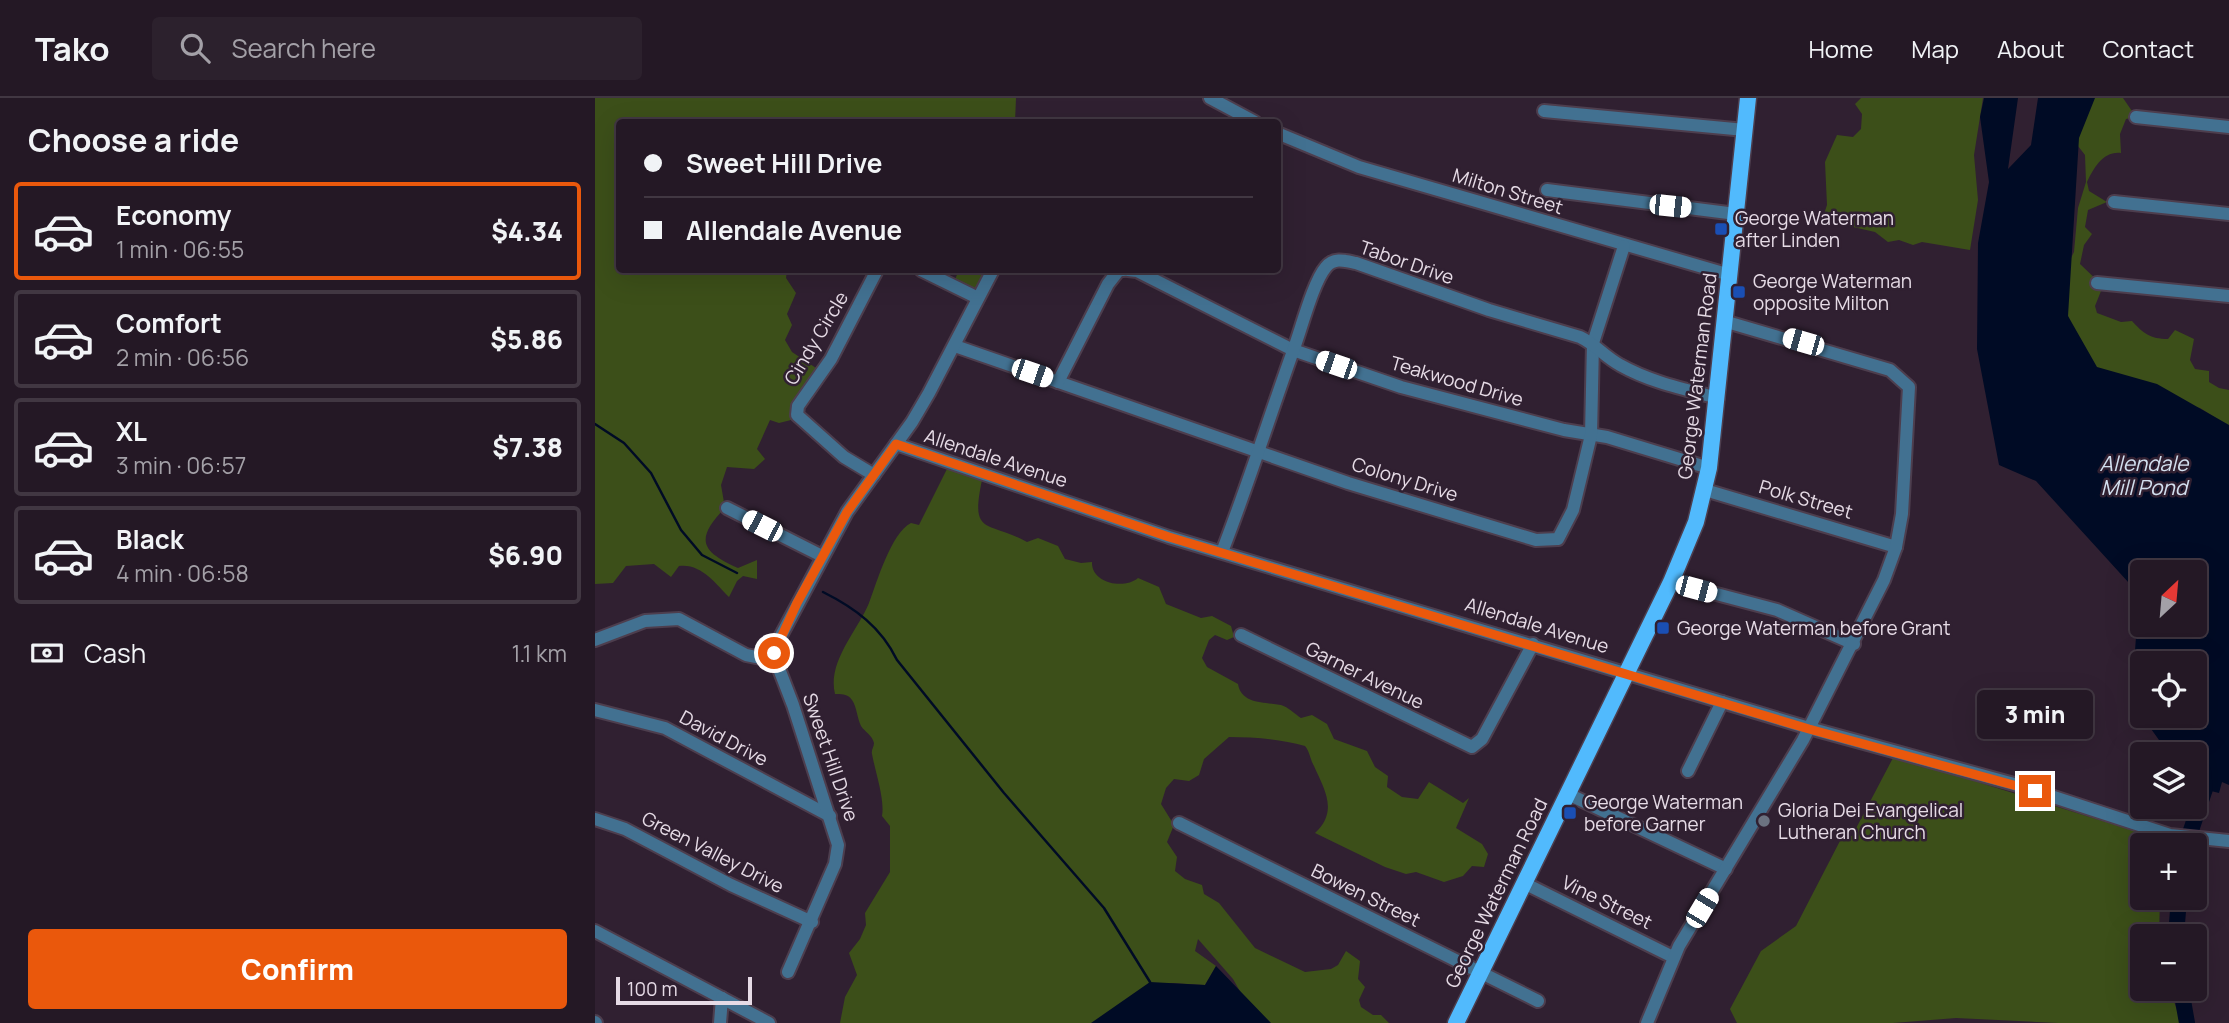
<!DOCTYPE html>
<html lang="en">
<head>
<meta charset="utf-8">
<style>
  body { margin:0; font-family:Manrope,sans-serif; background:#2c212d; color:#f1f3f6; height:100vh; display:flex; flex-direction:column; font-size:26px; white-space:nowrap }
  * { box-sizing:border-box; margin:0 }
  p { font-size:23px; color:#a3a0a7 }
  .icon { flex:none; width:38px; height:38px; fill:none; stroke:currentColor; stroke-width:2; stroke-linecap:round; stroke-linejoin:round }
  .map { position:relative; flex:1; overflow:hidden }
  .drawer { display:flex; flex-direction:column; background:#241825; width:595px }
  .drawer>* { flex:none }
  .banner { position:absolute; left:21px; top:21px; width:665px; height:154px; border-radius:7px; box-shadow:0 7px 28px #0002,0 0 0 2px #413742; display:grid; align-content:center; height:154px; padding:0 28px; background:#241825 }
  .needle { width:46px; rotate:26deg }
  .tools { position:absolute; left:1535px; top:462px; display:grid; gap:14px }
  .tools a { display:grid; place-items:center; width:77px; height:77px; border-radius:7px; background:#241825; box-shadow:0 7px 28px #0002,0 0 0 2px #413742; font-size:35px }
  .scale { position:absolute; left:21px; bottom:18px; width:136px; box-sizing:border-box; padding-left:7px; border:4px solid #e6dbe6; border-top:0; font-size:19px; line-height:24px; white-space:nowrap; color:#e6dbe6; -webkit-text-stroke:5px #302031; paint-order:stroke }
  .end { position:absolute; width:32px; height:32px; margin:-16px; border:9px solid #ea580c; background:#fff; box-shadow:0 0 0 4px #fff }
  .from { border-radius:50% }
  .bubble { position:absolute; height:49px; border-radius:7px; background:#241825; box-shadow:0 7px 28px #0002,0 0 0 2px #413742; font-size:23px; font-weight:800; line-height:49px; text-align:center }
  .car { position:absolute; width:21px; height:42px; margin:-21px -10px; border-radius:9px; box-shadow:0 0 5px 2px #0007; background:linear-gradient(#fff 24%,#345 0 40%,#fff 0 76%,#345 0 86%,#fff 0) }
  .banner b { display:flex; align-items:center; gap:24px; height:66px; font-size:26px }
  .banner b+b { border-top:2px solid #413742 }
  .banner i { width:18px; height:18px; background:#f1f3f6 }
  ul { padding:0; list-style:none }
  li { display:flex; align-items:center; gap:21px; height:98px; margin:0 14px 10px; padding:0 14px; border:4px solid #413742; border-radius:7px }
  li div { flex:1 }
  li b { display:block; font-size:26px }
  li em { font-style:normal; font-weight:800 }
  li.active { border-color:#ea580c }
  li>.icon { width:63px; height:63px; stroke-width:1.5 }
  h2 { padding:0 28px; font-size:32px; line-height:84px }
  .pay { display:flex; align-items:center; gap:18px; height:77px; padding:0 28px; font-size:26px }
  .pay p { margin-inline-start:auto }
  .action { display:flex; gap:14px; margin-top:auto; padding:14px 28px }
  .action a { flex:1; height:80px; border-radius:7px; background:#ea580c; color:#fff; font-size:28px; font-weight:800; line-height:80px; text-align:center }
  header { display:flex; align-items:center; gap:42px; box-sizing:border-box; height:98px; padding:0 35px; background:#241825; border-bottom:2px solid #413742 }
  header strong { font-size:33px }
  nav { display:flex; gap:38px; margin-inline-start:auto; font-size:24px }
  .search { width:490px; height:63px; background:#2c212d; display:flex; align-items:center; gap:18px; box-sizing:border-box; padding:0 24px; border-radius:7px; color:#a3a0a7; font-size:26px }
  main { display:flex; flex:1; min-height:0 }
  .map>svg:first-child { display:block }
  .green { fill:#3c4f19 }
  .water { fill:#000b25; fill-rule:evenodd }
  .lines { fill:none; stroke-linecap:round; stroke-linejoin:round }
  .stream { stroke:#000b25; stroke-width:2.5 }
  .river { stroke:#000b25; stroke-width:16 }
  .minor-casing { stroke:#4d3e4e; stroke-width:16 }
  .major-casing { stroke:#4d3e4e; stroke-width:19 }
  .minor { stroke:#427191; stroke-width:12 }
  .major { stroke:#51bafd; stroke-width:16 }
  .route { stroke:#ea580c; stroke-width:9 }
  .transit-dot { fill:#1a4fb4; stroke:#302031; stroke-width:2.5 }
  .worship-dot { fill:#6b7280; stroke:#302031; stroke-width:2.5 }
  .labels { text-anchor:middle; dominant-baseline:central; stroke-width:5; stroke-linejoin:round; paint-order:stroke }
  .street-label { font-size:19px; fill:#e6dbe6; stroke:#302031 }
  .poi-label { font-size:19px; fill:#e6dbe6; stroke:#302031; text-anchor:start }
  .water-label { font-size:21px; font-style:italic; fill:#d3e0f0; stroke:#302031 }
</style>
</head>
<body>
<header>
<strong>Tako</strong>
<div class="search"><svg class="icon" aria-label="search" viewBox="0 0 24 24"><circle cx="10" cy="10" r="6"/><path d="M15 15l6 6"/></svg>Search here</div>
<nav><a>Home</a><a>Map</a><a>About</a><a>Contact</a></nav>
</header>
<main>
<section class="drawer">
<h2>Choose a ride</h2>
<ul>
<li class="active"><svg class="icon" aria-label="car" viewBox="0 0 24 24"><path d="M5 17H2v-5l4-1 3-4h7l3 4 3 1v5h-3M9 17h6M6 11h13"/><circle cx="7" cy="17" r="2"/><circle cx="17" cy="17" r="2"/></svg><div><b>Economy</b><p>1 min · 06:55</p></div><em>$4.34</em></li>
<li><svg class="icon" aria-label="car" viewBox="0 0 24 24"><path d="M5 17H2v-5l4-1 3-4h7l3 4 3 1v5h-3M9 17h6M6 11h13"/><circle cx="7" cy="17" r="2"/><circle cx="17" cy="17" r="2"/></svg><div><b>Comfort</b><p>2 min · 06:56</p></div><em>$5.86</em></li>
<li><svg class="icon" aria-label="car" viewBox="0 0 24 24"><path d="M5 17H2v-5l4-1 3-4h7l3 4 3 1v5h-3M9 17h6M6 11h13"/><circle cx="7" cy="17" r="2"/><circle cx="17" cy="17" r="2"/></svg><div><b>XL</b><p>3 min · 06:57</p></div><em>$7.38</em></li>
<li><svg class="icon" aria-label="car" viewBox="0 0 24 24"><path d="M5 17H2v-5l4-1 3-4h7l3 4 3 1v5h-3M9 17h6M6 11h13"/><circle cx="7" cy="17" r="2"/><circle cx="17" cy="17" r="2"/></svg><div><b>Black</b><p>4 min · 06:58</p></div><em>$6.90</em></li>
</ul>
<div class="pay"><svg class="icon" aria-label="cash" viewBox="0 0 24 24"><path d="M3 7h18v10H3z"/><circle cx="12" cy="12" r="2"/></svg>Cash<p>1.1 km</p></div>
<div class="action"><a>Confirm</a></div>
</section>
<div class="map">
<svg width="1634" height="925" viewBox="0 0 1634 925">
  <rect width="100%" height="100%" fill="#302031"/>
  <g class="green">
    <path d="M0,0H421L420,24H24V172H192L191,180L201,195L192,216L197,227L190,242L197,254L227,274L196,322L184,325L175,322L162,351L170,361L159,371L132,369L126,387L130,410C101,440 104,453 143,470L162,462V481L148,478L142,483L134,499C121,486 106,465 84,468L76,479L59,466L31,468L18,485L0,486Z"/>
    <path d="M1266,0H1388L1379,57L1383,102L1375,152L1327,144L1318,147L1304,142L1293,144L1280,134L1227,122L1232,107L1230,64L1242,37L1258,39L1266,31L1267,16L1260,6Z"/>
    <path d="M1478,0H1528L1541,19L1531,21L1525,36L1526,55C1508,53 1499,70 1492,84L1494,93L1512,104L1493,112L1490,129L1497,136L1489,147L1485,166L1508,188L1500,208L1502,215L1526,224L1537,223C1548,235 1555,241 1573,241L1580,232L1599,241L1595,262L1600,271L1614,273V284L1624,290L1634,292V328L1605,310L1515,293L1474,231L1470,172L1479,154L1483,110L1491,84L1490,57L1476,39Z"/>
    <path d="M364,172H398L381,203L356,191Z"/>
    <path d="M353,369L387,382C375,439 392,422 432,444L443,440L463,448L470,461L486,465L497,464C496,485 529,492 543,480L564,489L571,506L606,520L617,518L636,528L639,539L632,542L620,537L614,542L607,560L612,569L643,586C646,606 669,604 686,607C693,609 700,616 706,620L717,617L732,626L739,641L772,653L780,669L793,678L792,689L807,699L823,701L834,684L868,705L874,700L861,730L887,746L893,756L889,769L877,768L868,778L849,784L821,774L811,776L790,769L720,735C744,713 729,691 719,668C715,661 715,654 710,648C685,641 659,639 634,639L609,661L604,677L594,683L579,681L571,690L566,706L579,727L572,744L582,759L580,773L590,781L607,787L609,796L624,805L660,850L710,874L736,871L743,867L751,853L765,863L763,881L770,889L764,902L766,909L778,917H786L794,925H663L638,881L603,841L600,853L621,868L610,887L576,885L509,925H245L250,899L262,877L254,855L265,841L271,827L270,815L295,774V728L287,718C290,701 280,673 277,656C276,652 279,649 279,645C277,637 270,634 266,628C262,620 262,609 257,602C253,595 243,596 240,596C232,564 263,532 274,505C282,484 296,435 316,425L324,427Z"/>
    <path d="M1299,658L1556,738L1577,741L1576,747H1547V800H1565L1564,838H1547V891H1575L1586,925H1463L1361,920L1298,925H1142L1135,911L1166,853L1201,828L1247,739L1257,738Z"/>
  </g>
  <g class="water">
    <path d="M1389,0H1423L1413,71L1436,47L1443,0H1500L1484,40L1473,218L1502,269L1562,286L1634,327V687L1627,684L1624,695L1600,689V656H1574L1554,628L1550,618H1600V565H1547V609L1538,581L1542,525L1534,485L1441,383L1404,367L1382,251L1383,145L1394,84L1385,19ZM1547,474H1600V527H1547Z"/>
    <path d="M621,868L676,925H496L555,884L610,887Z"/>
  </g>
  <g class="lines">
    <g class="stream">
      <path d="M0,326L29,345L56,375L86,432L107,457L142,475"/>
      <path d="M228,494C260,510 286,529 302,562L409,695L509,810L555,884"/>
    </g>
    <g class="river">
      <path d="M1591,747L1610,691L1608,672"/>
      <path d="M1581,838L1584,800"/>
      <path d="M1586,891L1592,925"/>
    </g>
    <defs>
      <g id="minor">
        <path d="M615,0L660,24"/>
        <path d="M949,13L1150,32"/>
        <path d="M1541,19L1634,29"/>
        <path d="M682,35L764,69L1135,177"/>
        <path d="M952,92L1141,116"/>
        <path d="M1519,104L1634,116"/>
        <path d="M326,172L383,200"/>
        <path d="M533,172L542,173L698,252L806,289L969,332L1012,339L1114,370"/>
        <path d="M1502,185L1634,198"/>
        <path d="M360,248L753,385L941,442L963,441L978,412L996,337L998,245L1029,148"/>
        <path d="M463,284L513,186L524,172H529"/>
        <path d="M301,346L574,439L1214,630L1419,686L1575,737L1634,743"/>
        <path d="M279,377L249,359L202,317L203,308L236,261L282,172"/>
        <path d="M1110,392L1301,449"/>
        <path d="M132,410L227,458"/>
        <path d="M627,454C653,387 674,320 698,253C706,232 718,184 731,169C739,159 751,163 761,165L894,212L985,239C1000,246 1010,259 1025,267C1055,284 1089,291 1123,300"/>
        <path d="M1076,484L1182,512L1259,546"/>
        <path d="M646,537L877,649L887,641L938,546"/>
        <path d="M0,542L50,523L84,521L151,557L181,563"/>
        <path d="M0,612L70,630L235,718"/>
        <path d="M1093,673L1127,604"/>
        <path d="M973,696L1131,771"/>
        <path d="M0,721L30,731L136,787L217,824"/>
        <path d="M584,725L943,903"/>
        <path d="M929,785L1078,859"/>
        <path d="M0,833L174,925"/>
        <path d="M193,874L240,766L243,747L198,607L181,563L182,545L252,414L317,324L334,295L398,172"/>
        <path d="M0,924L1,925"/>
        <path d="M125,925L127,900"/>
        <path d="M1052,925L1084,848L1208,642L1289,482L1301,449L1307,416L1314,289L1295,272L1132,224"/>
      </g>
      <path id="major" d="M861,925L1076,484L1101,424L1114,370L1153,0"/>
    </defs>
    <use href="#minor" class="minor-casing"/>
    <use href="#major" class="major-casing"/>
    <use href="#minor" class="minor"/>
    <use href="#major" class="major"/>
  </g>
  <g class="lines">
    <path class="route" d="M179,555L202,505L252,414L301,346L574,439L1214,631L1440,693"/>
  </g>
  <g class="transit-dot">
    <rect x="1119" y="124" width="14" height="14" rx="3.5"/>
    <rect x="1137" y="187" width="14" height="14" rx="3.5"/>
    <rect x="1061" y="523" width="14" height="14" rx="3.5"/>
    <rect x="968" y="708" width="14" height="14" rx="3.5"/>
  </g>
  <circle class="worship-dot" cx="1169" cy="723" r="7"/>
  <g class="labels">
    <g class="street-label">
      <text transform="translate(913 93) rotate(17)">Milton Street</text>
      <text transform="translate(812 164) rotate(19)">Tabor Drive</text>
      <text transform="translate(221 240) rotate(-59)">Cindy Circle</text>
      <text transform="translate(1102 278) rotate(-83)">George Waterman Road</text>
      <text transform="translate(862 283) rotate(16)">Teakwood Drive</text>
      <text transform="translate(401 360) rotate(18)">Allendale Avenue</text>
      <text transform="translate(810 381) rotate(17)">Colony Drive</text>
      <text transform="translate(1211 401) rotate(16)">Polk Street</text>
      <text transform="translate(942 527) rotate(17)">Allendale Avenue</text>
      <text transform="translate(770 577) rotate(26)">Garner Avenue</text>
      <text transform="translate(129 640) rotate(28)">David Drive</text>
      <text transform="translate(236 659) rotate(71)">Sweet Hill Drive</text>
      <text transform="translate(118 754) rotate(27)">Green Valley Drive</text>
      <text transform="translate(901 795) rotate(-64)">George Waterman Road</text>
      <text transform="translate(771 797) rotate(26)">Bowen Street</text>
      <text transform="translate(1012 804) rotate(26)">Vine Street</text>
    </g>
    <g class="poi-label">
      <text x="1140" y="120">George Waterman<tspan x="1140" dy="22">after Linden</tspan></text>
      <text x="1158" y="183">George Waterman<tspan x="1158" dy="22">opposite Milton</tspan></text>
      <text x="1082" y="530">George Waterman before Grant</text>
      <text x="989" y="704">George Waterman<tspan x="989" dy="22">before Garner</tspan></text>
      <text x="1183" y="712">Gloria Dei Evangelical<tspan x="1183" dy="22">Lutheran Church</tspan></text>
    </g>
    <g class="water-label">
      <text x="1549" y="365">Allendale<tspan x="1549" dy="24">Mill Pond</tspan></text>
    </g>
  </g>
</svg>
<div class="tools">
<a><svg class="needle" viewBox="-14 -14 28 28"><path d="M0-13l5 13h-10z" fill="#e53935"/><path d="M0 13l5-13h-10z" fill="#a3a0a7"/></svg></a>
<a><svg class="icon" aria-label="locate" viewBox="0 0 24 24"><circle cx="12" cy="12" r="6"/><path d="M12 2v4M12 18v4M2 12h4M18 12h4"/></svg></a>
<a><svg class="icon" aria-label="layers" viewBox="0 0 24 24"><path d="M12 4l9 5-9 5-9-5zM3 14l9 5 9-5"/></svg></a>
<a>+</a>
<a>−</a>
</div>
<div class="scale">100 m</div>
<i class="end from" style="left:179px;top:555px"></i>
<i class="end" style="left:1440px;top:693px"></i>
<div class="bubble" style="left:1382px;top:592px;width:116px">3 min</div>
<i class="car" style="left:1075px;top:108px;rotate:96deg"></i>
<i class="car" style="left:1208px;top:244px;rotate:286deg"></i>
<i class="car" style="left:741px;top:267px;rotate:289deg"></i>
<i class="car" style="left:437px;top:275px;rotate:109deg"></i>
<i class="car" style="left:167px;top:428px;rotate:297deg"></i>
<i class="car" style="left:1101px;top:491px;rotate:105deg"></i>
<i class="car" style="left:1107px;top:810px;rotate:31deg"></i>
<div class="banner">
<b><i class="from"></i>Sweet Hill Drive</b>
<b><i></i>Allendale Avenue</b>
</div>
</div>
</main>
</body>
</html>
